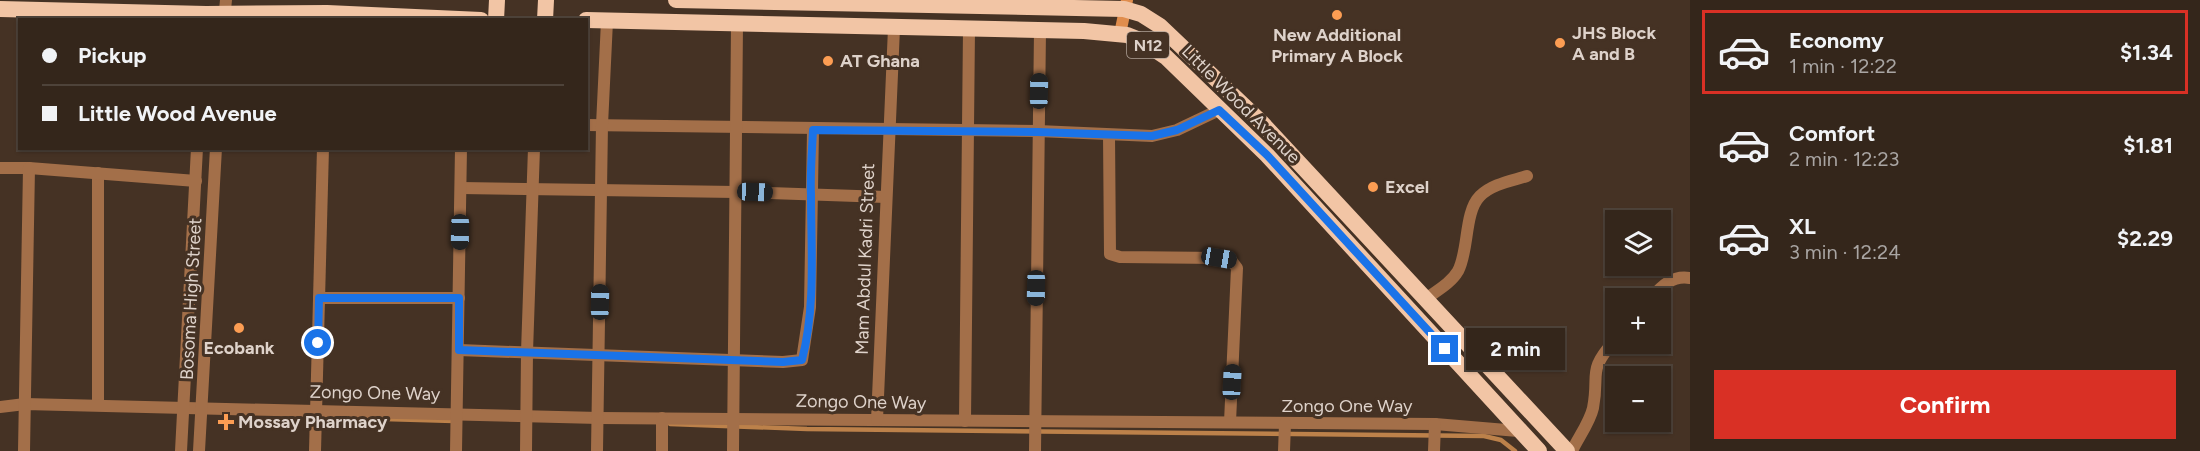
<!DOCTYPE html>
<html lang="en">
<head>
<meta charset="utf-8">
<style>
  body { margin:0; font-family:Figtree,sans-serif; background:#3c2e24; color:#f1f3f6; height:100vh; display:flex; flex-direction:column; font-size:22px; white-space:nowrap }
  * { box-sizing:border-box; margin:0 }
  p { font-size:20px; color:#a9a5a3 }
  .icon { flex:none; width:33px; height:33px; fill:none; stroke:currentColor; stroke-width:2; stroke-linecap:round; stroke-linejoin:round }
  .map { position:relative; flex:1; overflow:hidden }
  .panel { display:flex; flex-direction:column; background:#34261b; width:510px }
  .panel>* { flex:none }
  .banner { position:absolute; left:18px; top:18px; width:570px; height:132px; border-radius:0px; box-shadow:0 2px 4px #0004,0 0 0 2px #4e433a; display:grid; align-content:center; height:132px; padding:0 24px; background:#34261b }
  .tools { position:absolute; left:1605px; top:210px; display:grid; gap:12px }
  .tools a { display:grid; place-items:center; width:66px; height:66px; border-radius:0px; background:#34261b; box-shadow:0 2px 4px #0004,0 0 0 2px #4e433a; font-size:30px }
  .end { position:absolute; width:27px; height:27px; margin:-14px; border:8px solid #1a73e8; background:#fff; box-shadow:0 0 0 3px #fff }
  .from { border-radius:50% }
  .bubble { position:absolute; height:42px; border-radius:0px; background:#34261b; box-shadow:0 2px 4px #0004,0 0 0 2px #4e433a; font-size:20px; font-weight:700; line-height:42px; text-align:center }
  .car { position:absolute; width:18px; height:36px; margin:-18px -9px; border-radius:8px; box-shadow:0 0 4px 2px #0007; background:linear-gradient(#222 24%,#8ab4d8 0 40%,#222 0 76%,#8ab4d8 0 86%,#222 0) }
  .banner b { display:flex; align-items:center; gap:21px; height:57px; font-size:22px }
  .banner b+b { border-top:2px solid #4e433a }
  .banner i { width:15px; height:15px; background:#f1f3f6 }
  ul { padding:10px 0 0; list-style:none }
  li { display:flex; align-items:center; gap:18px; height:84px; margin:0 12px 9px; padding:0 12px; border:3px solid transparent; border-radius:0px }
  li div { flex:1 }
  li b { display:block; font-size:22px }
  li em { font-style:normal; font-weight:700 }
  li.current { border-color:#d93025 }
  li>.icon { width:54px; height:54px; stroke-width:1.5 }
  .button { display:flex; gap:12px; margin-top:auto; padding:12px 24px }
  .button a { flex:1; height:69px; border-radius:0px; background:#d93025; color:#fff; font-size:24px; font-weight:700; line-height:69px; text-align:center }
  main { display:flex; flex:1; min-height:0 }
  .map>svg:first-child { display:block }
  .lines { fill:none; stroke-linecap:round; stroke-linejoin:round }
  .stream { stroke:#bc814a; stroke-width:4.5 }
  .minor { stroke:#a36f49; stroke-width:12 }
  .tertiary { stroke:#a36f49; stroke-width:12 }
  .secondary { stroke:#e08d4d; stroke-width:12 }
  .trunk { stroke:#f2c5a5; stroke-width:16 }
  .route { stroke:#1a73e8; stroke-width:8 }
  .poi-dot { fill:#fc9d53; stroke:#453224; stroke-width:2 }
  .labels { text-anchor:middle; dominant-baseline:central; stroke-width:6; stroke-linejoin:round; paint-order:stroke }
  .shield { fill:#453224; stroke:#b0a298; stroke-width:1.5 }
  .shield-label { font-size:16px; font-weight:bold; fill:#ded2ca }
  .poi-label { font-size:18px; font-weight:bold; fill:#ded2ca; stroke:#453224; text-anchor:start }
  .street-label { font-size:18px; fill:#ded2ca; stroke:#453224 }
</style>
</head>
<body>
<main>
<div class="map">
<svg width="1690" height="451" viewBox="0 0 1690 451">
  <rect width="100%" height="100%" fill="#453224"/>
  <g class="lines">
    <g class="stream">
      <path d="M349,418L454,421"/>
      <path d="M670,424L807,429L1484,436L1501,440L1515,451"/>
    </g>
    <g class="minor">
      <path d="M586,125L1038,131L1152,136L1177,130L1219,110"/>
      <path d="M1109,135L1110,254L1120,257L1219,258L1231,260L1237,268L1230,422"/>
      <path d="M0,168H29"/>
      <path d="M461,188L736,192L886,197"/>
      <path d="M319,298H459"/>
      <path d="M1427,298C1438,290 1451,283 1458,271C1469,251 1464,212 1480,196C1492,184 1511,181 1527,176"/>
      <path d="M1651,298C1662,286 1672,275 1690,278"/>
      <path d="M459,350L783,362L802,360L810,307L813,130"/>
      <path d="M98,405V173"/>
      <path d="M0,407L25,404L599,418L1435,424L1518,431"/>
      <path d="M662,418V451"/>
      <path d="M877,420L894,28"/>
      <path d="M965,421L969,29"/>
      <path d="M24,451L29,168L196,181"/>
      <path d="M315,451L323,148"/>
      <path d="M456,451L461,148"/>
      <path d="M526,451L527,352L534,148"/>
      <path d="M597,451L602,125L607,21"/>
      <path d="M733,451L737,25"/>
      <path d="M1035,451L1040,30"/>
      <path d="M1284,451L1285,424"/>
      <path d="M1434,451L1435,424"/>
      <path d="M1572,451C1578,438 1590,422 1593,408C1600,372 1586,372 1616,339"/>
    </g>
    <g class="tertiary">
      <path d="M224,20L226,0"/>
      <path d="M181,451L197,148"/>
      <path d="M199,451L216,148"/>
    </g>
    <path class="secondary" d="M1120,34L1127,0"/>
    <g class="trunk">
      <path d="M676,0L1124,9L1141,14L1160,26L1261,122L1567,451"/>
      <path d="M0,9L206,14L327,13L481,20"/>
      <path d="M496,20L497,0"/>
      <path d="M545,20L546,0"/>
      <path d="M586,20L1084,31L1127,35L1142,41L1166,57L1267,155L1539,451"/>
    </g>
  </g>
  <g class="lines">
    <path class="route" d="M318,343L319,298H459V350L783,362L802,360C816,306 811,249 811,195C810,173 812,152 813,130L1038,132L1152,136L1177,130L1219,110L1267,155L1445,349"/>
  </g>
  <g class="poi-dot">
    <circle cx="1337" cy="15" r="6"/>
    <circle cx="1560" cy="43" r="6"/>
    <circle cx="828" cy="61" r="6"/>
    <circle cx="1373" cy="187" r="6"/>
    <circle cx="239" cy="328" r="6"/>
    <path d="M223 413h6v6h6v6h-6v6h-6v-6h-6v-6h6z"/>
  </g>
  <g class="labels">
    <rect class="shield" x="1127" y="32" width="42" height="26" rx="4.5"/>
    <g class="shield-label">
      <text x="1148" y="45">N12</text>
    </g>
    <g class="poi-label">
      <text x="1572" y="33">JHS Block<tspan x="1572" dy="21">A and B</tspan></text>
      <text x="1337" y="35" text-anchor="middle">New Additional<tspan x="1337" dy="21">Primary A Block</tspan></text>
      <text x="840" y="61">AT Ghana</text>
      <text x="1385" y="187">Excel</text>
      <text x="239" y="348" text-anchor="middle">Ecobank</text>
      <text x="238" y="422">Mossay Pharmacy</text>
    </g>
    <g class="street-label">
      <text transform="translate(1241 104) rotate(45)">Little Wood Avenue</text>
      <text transform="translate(865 259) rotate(-88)">Mam Abdul Kadri Street</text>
      <text transform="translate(191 299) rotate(-87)">Bosoma High Street</text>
      <text transform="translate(375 393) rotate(1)">Zongo One Way</text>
      <text transform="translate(861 402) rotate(1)">Zongo One Way</text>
      <text x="1347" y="406">Zongo One Way</text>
    </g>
  </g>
</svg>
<div class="tools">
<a><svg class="icon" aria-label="layers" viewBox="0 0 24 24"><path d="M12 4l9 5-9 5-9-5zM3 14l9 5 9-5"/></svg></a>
<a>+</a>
<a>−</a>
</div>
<i class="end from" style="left:318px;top:343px"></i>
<i class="end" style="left:1445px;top:349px"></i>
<div class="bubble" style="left:1466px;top:328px;width:99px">2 min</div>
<i class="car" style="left:1039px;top:91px;rotate:1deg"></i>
<i class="car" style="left:755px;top:192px;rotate:92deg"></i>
<i class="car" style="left:460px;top:232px;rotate:181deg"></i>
<i class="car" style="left:1219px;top:258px;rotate:100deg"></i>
<i class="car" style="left:1036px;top:288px;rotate:181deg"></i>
<i class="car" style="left:600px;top:302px;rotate:1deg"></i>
<i class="car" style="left:1232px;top:382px;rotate:3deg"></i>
<div class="banner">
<b><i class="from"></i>Pickup</b>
<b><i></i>Little Wood Avenue</b>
</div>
</div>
<section class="panel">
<ul>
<li class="current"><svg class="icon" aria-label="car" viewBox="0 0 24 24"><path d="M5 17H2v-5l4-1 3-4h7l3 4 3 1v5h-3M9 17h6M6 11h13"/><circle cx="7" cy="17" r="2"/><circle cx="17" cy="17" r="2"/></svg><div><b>Economy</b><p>1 min · 12:22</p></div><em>$1.34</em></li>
<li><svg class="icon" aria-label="car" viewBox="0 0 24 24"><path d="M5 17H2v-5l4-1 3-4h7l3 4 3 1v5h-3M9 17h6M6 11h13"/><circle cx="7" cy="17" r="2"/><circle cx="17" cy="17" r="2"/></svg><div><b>Comfort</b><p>2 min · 12:23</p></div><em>$1.81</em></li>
<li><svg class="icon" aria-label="car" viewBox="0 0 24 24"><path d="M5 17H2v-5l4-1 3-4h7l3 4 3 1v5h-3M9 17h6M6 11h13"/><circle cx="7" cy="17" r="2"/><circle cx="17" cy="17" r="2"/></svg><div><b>XL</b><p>3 min · 12:24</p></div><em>$2.29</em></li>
</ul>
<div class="button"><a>Confirm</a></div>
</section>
</main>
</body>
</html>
